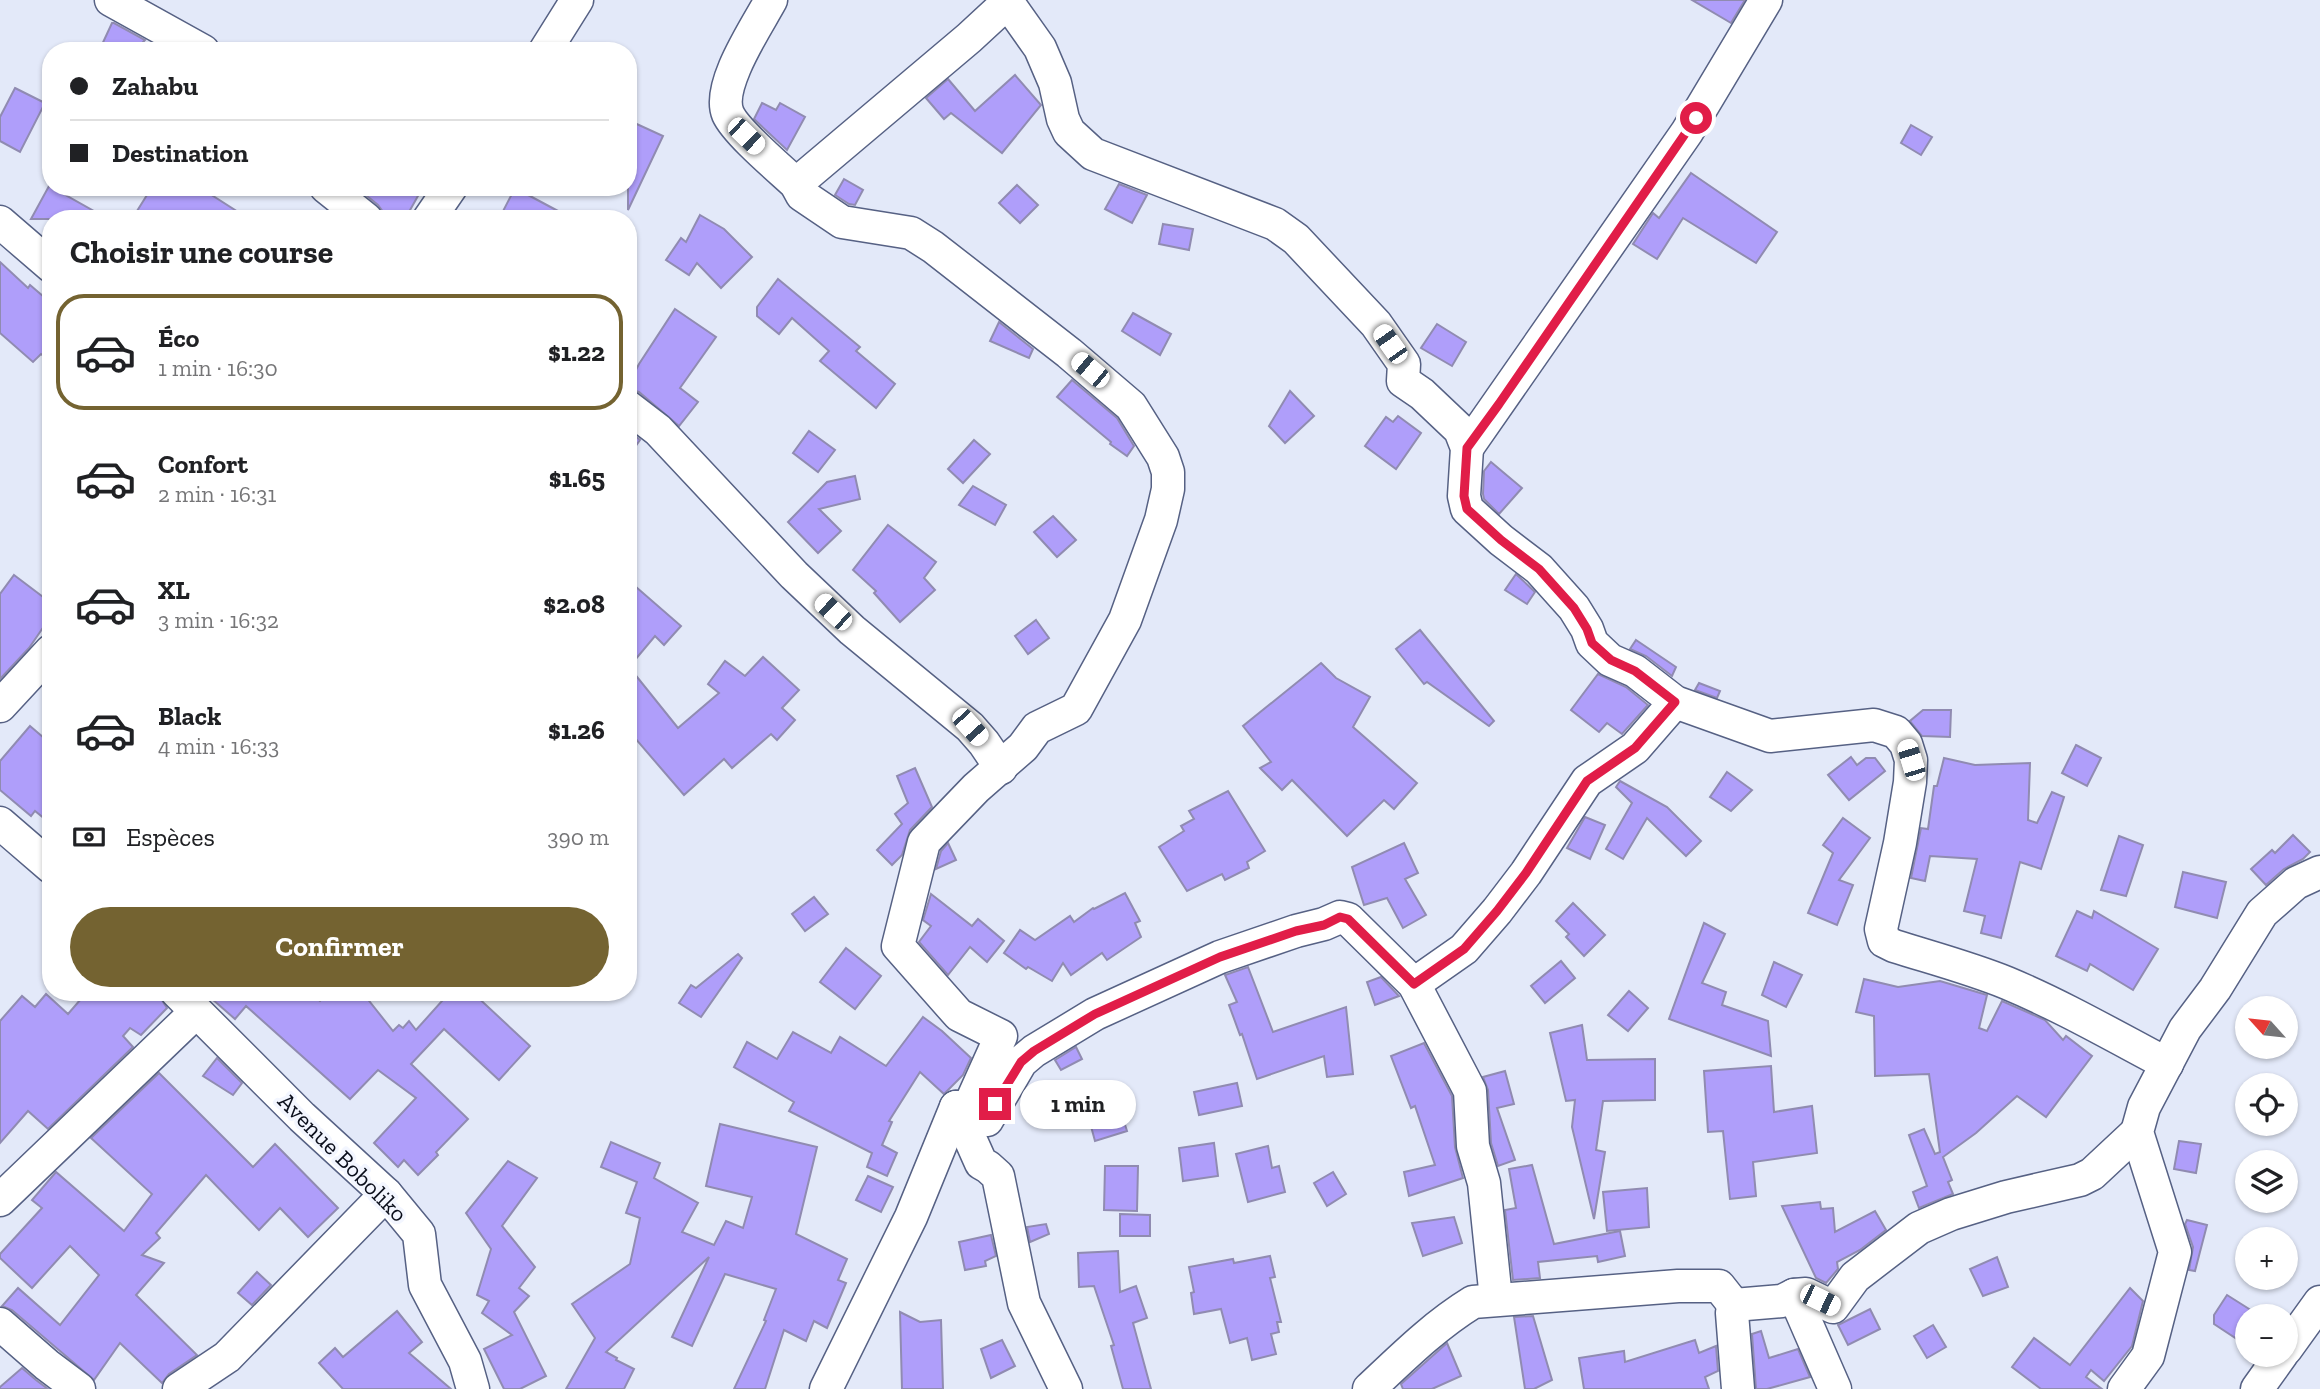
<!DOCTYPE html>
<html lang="fr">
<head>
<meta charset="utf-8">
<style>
  body { margin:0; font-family:"Zilla Slab",serif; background:#f2f2f2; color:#202124; height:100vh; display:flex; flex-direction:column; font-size:26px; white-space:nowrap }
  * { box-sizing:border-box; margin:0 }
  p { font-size:23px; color:#757577 }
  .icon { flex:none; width:38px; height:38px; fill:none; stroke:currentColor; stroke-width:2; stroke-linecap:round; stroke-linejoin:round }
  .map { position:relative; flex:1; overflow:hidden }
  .details { position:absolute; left:42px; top:210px; width:595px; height:791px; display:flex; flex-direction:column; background:#fff; border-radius:28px; box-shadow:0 2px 5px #0004 }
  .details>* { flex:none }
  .banner { position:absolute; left:42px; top:42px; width:595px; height:154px; border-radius:28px; box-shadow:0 2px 5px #0004; display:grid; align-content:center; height:154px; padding:0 28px; background:#fff }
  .needle { width:46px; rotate:297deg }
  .fabs { position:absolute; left:2235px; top:996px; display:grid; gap:14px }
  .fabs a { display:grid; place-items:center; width:63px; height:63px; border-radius:50%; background:#fff; box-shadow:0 2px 5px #0004; font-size:35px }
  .end { position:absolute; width:32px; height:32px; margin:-16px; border:9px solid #e11d48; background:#fff; box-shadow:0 0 0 4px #fff }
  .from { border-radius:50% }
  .bubble { position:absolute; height:49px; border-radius:24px; background:#fff; box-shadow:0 2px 5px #0004; font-size:23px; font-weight:800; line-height:49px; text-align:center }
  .car { position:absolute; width:21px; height:42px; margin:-21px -10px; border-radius:9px; box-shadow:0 0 5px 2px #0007; background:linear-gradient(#fff 24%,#345 0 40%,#fff 0 76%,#345 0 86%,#fff 0) }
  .banner b { display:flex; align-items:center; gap:24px; height:66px; font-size:26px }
  .banner b+b { border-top:2px solid #e0e0e0 }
  .banner i { width:18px; height:18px; background:#202124 }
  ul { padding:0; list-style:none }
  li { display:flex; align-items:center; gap:21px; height:116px; margin:0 14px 10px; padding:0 14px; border:4px solid transparent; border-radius:28px }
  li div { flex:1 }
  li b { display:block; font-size:26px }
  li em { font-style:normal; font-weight:800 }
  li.active { border-color:#746331 }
  li>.icon { width:63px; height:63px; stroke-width:1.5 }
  h2 { padding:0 28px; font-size:32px; line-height:84px }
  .pay { display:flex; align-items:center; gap:18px; height:77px; padding:0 28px; font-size:26px }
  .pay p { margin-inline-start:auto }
  .action { display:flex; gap:14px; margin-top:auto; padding:14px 28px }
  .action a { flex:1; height:80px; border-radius:42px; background:#746331; color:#fff; font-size:28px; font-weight:800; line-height:80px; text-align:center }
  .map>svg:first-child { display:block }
  .building { fill:#af9efa; stroke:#908bb1; stroke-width:2 }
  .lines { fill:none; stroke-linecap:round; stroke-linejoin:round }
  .street-casing { stroke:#566184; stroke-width:35 }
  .street { stroke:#fff; stroke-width:32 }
  .route { stroke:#e11d48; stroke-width:9 }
  .labels { text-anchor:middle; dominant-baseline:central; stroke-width:7; stroke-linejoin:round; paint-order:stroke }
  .street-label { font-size:24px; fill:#0a0e1b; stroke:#f3f6ff }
</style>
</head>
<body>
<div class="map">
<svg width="2320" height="1389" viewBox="0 0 2320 1389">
  <rect width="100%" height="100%" fill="#e3e9f9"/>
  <g class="building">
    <path d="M1692,0H1745L1731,23Z"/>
    <path d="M112,23H114L145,40L135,51H99Z"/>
    <path d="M1015,75L1041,105L1002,153L951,113L944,119L926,98L948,79L975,111Z"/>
    <path d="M15,88L45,103L20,152L0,141V117Z"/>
    <path d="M762,103L776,110L780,103L805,117L787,150L754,119Z"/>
    <path d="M628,120L663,136L628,210Z"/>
    <path d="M1911,125L1932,137L1921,155L1901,143Z"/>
    <path d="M1691,173L1777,232L1756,263L1683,218L1657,259L1633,244L1653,213L1659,218Z"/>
    <path d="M844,179L863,190L855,205L849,204L835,195Z"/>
    <path d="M1119,184L1147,195L1132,223L1105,209Z"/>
    <path d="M1017,185L1038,205L1020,223L999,203Z"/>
    <path d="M49,186L51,187L108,219H31Z"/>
    <path d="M152,187H199L249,219H132Z"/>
    <path d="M372,187H423L405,219H384L383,212L378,205L367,196Z"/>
    <path d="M515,188L573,219H499Z"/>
    <path d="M700,215L724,229L752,257L721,288L697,263L689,275L666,260L681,238L686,242Z"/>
    <path d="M1163,224L1193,229L1189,250L1159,244Z"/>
    <path d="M0,262L28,288L30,285L51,303V362L41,354L33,362L0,333Z"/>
    <path d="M778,279L860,347L856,351L895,384L876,408L820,361L829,351L792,318L779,334L757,316V307Z"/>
    <path d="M675,309L716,337L680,388L698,402L679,426L639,392L628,389V385L639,364Z"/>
    <path d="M1133,313L1171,334L1160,355L1122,331Z"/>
    <path d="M999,322L1033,349L1029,358L990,341Z"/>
    <path d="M1437,324L1466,342L1452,366L1421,348Z"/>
    <path d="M1072,380L1117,418L1134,446L1127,456L1110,444L1111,442L1057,397Z"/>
    <path d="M1290,391L1314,416L1285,443L1269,426Z"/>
    <path d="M1398,416L1421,433L1396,469L1365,446L1386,417L1393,422Z"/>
    <path d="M628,430L640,440L628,457Z"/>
    <path d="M809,431L835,450L818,472L793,453Z"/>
    <path d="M974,440L990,454L963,483L948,469Z"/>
    <path d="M1491,462L1522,488L1499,514L1484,499L1483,494L1484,471Z"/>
    <path d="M855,476L860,499L819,509L841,531L818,553L788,522L827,482Z"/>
    <path d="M973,486L1006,505L995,525L959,505Z"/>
    <path d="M1053,516L1076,540L1057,557L1034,532Z"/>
    <path d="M888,525L936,562L924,578L935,590L900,622L874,593L876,591L853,570Z"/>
    <path d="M1516,574L1535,592L1527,604L1505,590Z"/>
    <path d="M14,575L51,603V616L29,648L0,679V594Z"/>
    <path d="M628,580L681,626L664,645L655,636L629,667L678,728L719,693L708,684L725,661L745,676L763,657L799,690L782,708L795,720L777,740L771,734L732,768L724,759L684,795L628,730Z"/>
    <path d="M1036,620L1049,638L1028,654L1015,636Z"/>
    <path d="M1420,630L1494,721L1489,726L1427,682L1424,684L1396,649Z"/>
    <path d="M1636,640L1676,667L1672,676L1646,656L1630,649Z"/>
    <path d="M1321,663L1336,678L1370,697L1353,727L1417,783L1394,809L1384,800L1347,836L1292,780L1282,790L1260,768L1271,762L1243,726Z"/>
    <path d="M1598,674L1626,687L1648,705L1622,734L1607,723L1599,732L1571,710Z"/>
    <path d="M1699,683L1720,691L1717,698L1695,690Z"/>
    <path d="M1923,710H1951L1950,737L1922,736L1910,721Z"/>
    <path d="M30,726L51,744V824L35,811L31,816L0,790V761Z"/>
    <path d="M2076,745L2101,758L2087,786L2062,773Z"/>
    <path d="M1851,757L1857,765L1866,758H1875L1885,771L1849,800L1828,775Z"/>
    <path d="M1944,758L1975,765L2030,763L2028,820L2037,823L2052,792L2064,797L2041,869L2020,862L2001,938L1981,933L1985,916L1964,911L1977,859L1930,856L1925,881L1911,878L1921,828L1928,829L1934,786H1937Z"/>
    <path d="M915,768L932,807L910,830L902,855L892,865L877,850L902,824L895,814L908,803L897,776Z"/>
    <path d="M1727,772L1752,790L1731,811L1710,797Z"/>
    <path d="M1620,781L1667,807L1701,841L1686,856L1647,818L1623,859L1606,849L1632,803L1616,787Z"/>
    <path d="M1228,791L1265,851L1247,862L1249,868L1225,880L1222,874L1187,891L1159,847L1184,831L1181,826L1194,819L1189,811Z"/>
    <path d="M1585,817L1605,825L1590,859L1567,848Z"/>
    <path d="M1843,818L1870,838L1839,880L1853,885L1837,925L1808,913L1833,853L1823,845Z"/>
    <path d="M2293,835L2310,852L2303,859L2284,869L2266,885L2251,869L2272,850L2275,853Z"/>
    <path d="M2119,836L2143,845L2126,896L2101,890Z"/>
    <path d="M948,843L956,860L936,869L941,851Z"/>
    <path d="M1404,843L1418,873L1405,879L1426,915L1403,928L1387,898L1364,905L1352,867Z"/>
    <path d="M2183,872L2226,882L2217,918L2175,907Z"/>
    <path d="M1125,893L1140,921L1135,923L1141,937L1107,960L1102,953L1071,975L1063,963L1052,981L1028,967L1026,969L1004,953L1020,930L1035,940L1070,916L1074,922L1093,908L1094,909Z"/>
    <path d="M931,894L972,926L978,919L1004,941L987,962L970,947L948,975L919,942L931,926L923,920Z"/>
    <path d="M814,897L828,914L805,931L792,914Z"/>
    <path d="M1573,903L1605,935L1584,956L1566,937L1569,934L1556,921Z"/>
    <path d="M2077,911L2092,918L2094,911L2158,949L2133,990L2090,964L2087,971L2056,956Z"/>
    <path d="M1704,923L1725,934L1702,983L1726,992L1722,1005L1768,1021L1771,1056L1669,1019Z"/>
    <path d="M846,948L881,976L855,1009L820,982Z"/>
    <path d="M738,954L742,958L701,1017L679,1003L691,985L696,988Z"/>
    <path d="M1561,961L1575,978L1545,1003L1531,986Z"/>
    <path d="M1774,962L1802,975L1786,1007L1762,995Z"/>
    <path d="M1248,967L1273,1032L1346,1007L1353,1074L1327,1077L1324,1056L1257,1079L1242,1034L1240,1035L1229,1005L1237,1002L1225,975Z"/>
    <path d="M1381,977L1399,996L1375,1005L1367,982Z"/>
    <path d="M1864,979L1898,987L1940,981L1987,995L1979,1028L1987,1031L2002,1001L2045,1020L2063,1040L2066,1036L2092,1056L2046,1117L2017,1096L1976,1133L1943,1157L1952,1180L1948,1182L1953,1194L1919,1208L1913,1192L1927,1186L1909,1135L1924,1129L1935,1154L1940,1152L1929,1074L1875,1076L1874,1016L1856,1012Z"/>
    <path d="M1629,991L1648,1008L1628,1031L1608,1015Z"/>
    <path d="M87,992H159L160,997L167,1008L141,1035L130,1028L123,1036L133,1047L48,1129L28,1111L0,1143V1021L22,996L35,1007L46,994L68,1014Z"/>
    <path d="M204,992H309L320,1001L330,992H362L393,1031L399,1025L403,1028L409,1021L416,1030L450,992H472L530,1046L499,1080L444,1029L411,1064L468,1119L436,1152L438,1155L418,1175L404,1160L398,1167L374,1143L416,1098L378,1070L350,1099L246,1006L235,1019Z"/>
    <path d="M923,1017L942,1031L971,1058L963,1075L944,1094L920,1072L889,1121L892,1122L882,1145L897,1153L887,1176L867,1167L872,1153L789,1111L794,1102L734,1067L747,1042L777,1059L793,1032L831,1053L840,1037L886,1066Z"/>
    <path d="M1582,1025L1587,1060L1655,1059V1100L1603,1101L1596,1150L1605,1152L1594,1219L1572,1127L1575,1100L1566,1101L1550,1033Z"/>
    <path d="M1424,1043L1452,1096L1455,1147L1463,1178L1409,1196L1404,1172L1435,1165L1415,1106L1411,1108L1391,1056Z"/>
    <path d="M1076,1047L1082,1059L1061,1070L1055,1060Z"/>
    <path d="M217,1058L242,1083L233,1095L203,1076Z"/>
    <path d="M1771,1066L1774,1112L1812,1106L1817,1153L1753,1162L1756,1196L1730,1199L1723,1131L1708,1132L1704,1071Z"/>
    <path d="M1505,1071L1514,1104L1497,1108L1515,1160L1498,1166L1491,1143L1488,1090L1483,1077Z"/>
    <path d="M159,1073L253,1167L275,1144L338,1208L308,1237L280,1208L259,1230L206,1175L156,1233L160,1238L142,1255L164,1263L136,1295L197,1355L169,1374L162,1383L120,1343L94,1380L12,1310L2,1306L18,1288L60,1325L99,1275L70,1246L32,1288L0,1258V1254L42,1208L32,1200L56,1172L124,1231L152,1194L91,1138Z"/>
    <path d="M1237,1083L1242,1106L1199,1115L1194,1092Z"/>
    <path d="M1117,1099L1127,1131L1095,1141L1086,1108Z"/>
    <path d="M720,1124L817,1147L796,1234L847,1259L838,1280L846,1283L827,1328L814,1321L806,1341L784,1330L765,1389H734L766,1321L764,1320L776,1289L725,1274L692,1346L672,1337L709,1257L606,1352L617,1358L616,1360L634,1369L624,1389H566L595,1338L572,1304L630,1264L640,1218L626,1213L637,1182L601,1167L611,1142L660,1163L654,1178L698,1203L682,1232L714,1245L726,1221L743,1228L752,1197L706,1186Z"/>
    <path d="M2179,1141L2201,1144L2196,1173L2174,1169Z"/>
    <path d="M1214,1143L1218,1176L1183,1181L1179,1148Z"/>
    <path d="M1268,1146L1272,1168L1279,1166L1285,1192L1248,1202L1236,1154Z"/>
    <path d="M508,1161L537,1178L502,1226L535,1267L519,1288L529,1296L514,1312L546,1376L520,1389H504L484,1349L512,1335L482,1313L489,1301L477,1295L491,1249L466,1213Z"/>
    <path d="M1532,1165L1554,1244L1620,1231L1625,1256L1598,1262L1597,1256L1538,1262L1540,1278L1513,1280L1505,1210L1516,1208L1509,1169Z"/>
    <path d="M1105,1166H1138L1137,1211L1104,1210Z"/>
    <path d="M1333,1172L1346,1194L1327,1206L1314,1183Z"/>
    <path d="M868,1176L893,1187L881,1212L856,1200Z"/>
    <path d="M1647,1188L1649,1227L1607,1231L1603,1192Z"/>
    <path d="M1820,1202L1821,1209L1833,1208L1835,1232L1875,1211L1886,1230L1860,1250L1837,1262L1838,1269L1826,1283L1816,1278L1782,1206Z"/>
    <path d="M1120,1214L1150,1215V1236H1120Z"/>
    <path d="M1454,1217L1462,1243L1423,1256L1412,1223Z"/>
    <path d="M2187,1220L2207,1225L2195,1271L2189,1270L2193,1247L2185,1224Z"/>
    <path d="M1046,1224L1049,1234L1030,1242L1027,1227Z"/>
    <path d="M991,1235L996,1256L985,1261L986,1266L965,1270L959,1242Z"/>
    <path d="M1118,1251L1120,1292L1136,1286L1147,1318L1133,1323L1151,1389H1123L1111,1346L1114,1345L1094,1286L1079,1287L1078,1253Z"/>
    <path d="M1270,1256L1275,1277L1270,1278L1281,1322H1277L1279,1332L1271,1334L1276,1354L1252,1360L1247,1338L1230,1343L1221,1309L1194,1314L1191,1293L1194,1292L1189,1267L1233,1259L1234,1263Z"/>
    <path d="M1997,1257L2008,1287L1983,1296L1970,1269Z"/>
    <path d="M257,1272L271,1285L252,1305L238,1293Z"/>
    <path d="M2130,1288L2143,1301L2132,1346L2104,1381L2091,1370L2086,1377L2102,1389H2041L2012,1367L2034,1338L2070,1365Z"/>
    <path d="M2227,1295L2257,1314L2247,1316V1330L2240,1341L2214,1324V1315Z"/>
    <path d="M1870,1309L1880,1329L1848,1345L1838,1325Z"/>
    <path d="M397,1311L422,1342L409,1353L451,1389H343L319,1363L335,1348L343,1357Z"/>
    <path d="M900,1312L920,1322L941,1320L943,1389H902Z"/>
    <path d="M1533,1316L1552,1380L1534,1389H1525L1514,1317Z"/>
    <path d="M1933,1325L1946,1347L1927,1358L1914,1336Z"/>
    <path d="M1761,1331L1769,1358L1798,1349L1810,1377L1767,1389H1756L1752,1334Z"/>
    <path d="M1002,1340L1015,1366L991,1378L981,1349Z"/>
    <path d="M1695,1340L1699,1353L1716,1346L1718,1371L1705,1377L1709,1389H1584L1579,1358L1624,1351L1625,1362Z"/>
    <path d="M1447,1343L1461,1376L1432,1389H1403L1401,1384Z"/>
    <path d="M22,1368L36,1380L48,1389H0V1387Z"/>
  </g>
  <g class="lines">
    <defs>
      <g id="street">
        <path d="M111,0L203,51"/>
        <path d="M771,0C757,26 716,86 728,114C736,132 780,169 796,184L802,195L842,222L911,233L933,247L1069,353L1131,406L1163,457L1168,472V489L1161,520L1125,620L1076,709L1037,728L1023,747L976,788L924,842L898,946L959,1015L1001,1036L969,1107L987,1120L1021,1062L1034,1051L1095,1014L1220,957L1296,931L1324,924L1340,917L1348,919L1414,984L1470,1091L1473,1146L1484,1183L1496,1299"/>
        <path d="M1006,0L1040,48L1055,83L1063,119L1069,132L1093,154L1275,224L1296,239L1376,324L1404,364L1403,381L1422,394L1460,430L1467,448L1464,496L1467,509L1501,540L1539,569L1574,608L1587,629L1592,643L1610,660L1635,671L1675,702L1770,736L1874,725L1896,732L1906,744L1911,760L1910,782L1900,843L1881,929L1884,941L1894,946C1932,958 1970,968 2007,983C2062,1006 2114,1036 2167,1064"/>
        <path d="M545,51L577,0"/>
        <path d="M796,184L969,38L1008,2"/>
        <path d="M326,187L366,219"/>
        <path d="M429,219L451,187"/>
        <path d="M0,222L51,266"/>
        <path d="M628,407L658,430L794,575L852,630L970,727L984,743L1001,768"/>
        <path d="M1467,448L1687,132L1766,0"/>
        <path d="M0,706L51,651"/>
        <path d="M0,823L51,867"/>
        <path d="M1414,984L1464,949L1497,911L1526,873L1587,781L1635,748L1675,702"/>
        <path d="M177,992L302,1117L386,1194L419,1234L425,1285L465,1361L473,1389"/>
        <path d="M956,1107L981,1163L988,1167L998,1176L1024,1303L1066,1389"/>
        <path d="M0,1200L196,1012"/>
        <path d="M1794,1295L1835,1389"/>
        <path d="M1734,1305L1782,1301L1794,1295L1806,1294L1833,1307L1855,1277L1919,1228L1951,1214L2006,1197L2080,1180L2092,1174L2137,1132"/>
        <path d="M1734,1305L1732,1313L1738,1389"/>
        <path d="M0,1324L47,1365L79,1389"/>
        <path d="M2286,1349L2320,1302"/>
        <path d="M179,1389L227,1357L386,1194"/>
        <path d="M826,1389L911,1217L956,1107"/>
        <path d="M1369,1389C1403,1357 1434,1326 1473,1302L1678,1286H1719L1734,1305"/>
        <path d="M2124,1389L2148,1356L2175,1252L2137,1132L2144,1107L2185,1029L2215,989L2262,913L2296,883L2320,872"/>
        <path d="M2257,1389L2282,1354"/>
      </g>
    </defs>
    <use href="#street" class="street-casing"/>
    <use href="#street" class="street"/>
  </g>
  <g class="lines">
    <path class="route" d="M995,1104L1021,1062L1034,1051L1095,1014L1220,957L1296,931L1324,925L1340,917L1348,919L1414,984L1464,949L1497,911L1526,873L1587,781L1635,748L1675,702L1635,671L1611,660L1592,643L1587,629L1574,608L1539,569L1501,540L1467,509L1464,496L1467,448L1499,404L1696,118"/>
  </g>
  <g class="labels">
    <g class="street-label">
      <text transform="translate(343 1157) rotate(45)">Avenue Boboliko</text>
    </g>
  </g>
</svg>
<div class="fabs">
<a><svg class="needle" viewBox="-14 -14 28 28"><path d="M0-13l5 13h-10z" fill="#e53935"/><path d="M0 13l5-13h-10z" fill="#757577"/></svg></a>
<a><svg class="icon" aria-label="locate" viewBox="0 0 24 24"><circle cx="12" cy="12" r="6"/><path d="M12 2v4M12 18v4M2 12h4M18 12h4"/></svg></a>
<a><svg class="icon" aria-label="layers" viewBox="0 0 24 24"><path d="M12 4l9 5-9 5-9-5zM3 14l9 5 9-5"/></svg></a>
<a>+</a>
<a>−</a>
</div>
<i class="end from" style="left:1696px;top:118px"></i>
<i class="end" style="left:995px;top:1104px"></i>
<div class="bubble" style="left:1020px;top:1080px;width:116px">1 min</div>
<i class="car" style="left:746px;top:136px;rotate:134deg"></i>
<i class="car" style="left:1390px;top:344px;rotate:325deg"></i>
<i class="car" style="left:1090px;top:370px;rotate:310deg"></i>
<i class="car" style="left:833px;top:612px;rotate:313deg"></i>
<i class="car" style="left:970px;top:727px;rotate:138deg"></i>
<i class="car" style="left:1911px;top:760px;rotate:343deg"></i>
<i class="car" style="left:1820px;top:1300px;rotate:116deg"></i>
<div class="banner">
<b><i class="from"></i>Zahabu</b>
<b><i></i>Destination</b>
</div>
<section class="details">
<h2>Choisir une course</h2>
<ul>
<li class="active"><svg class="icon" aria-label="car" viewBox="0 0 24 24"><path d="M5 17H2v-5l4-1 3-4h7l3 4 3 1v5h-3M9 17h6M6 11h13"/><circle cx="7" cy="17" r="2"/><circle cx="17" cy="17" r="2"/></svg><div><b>Éco</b><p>1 min · 16:30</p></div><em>$1.22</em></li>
<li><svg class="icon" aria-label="car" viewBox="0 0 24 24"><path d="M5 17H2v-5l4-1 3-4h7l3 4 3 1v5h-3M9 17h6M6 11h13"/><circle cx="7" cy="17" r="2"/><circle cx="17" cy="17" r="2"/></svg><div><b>Confort</b><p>2 min · 16:31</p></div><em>$1.65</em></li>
<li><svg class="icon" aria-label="car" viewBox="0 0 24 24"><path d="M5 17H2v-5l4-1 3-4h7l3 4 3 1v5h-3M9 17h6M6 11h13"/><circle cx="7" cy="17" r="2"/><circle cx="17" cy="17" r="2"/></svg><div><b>XL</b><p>3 min · 16:32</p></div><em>$2.08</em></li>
<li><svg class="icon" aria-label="car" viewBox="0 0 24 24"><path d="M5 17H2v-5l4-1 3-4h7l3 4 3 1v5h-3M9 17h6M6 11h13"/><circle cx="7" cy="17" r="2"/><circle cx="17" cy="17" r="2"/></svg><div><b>Black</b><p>4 min · 16:33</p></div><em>$1.26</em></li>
</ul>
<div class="pay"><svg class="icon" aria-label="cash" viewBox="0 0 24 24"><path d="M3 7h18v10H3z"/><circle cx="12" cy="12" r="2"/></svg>Espèces<p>390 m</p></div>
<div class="action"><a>Confirmer</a></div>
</section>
</div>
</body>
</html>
